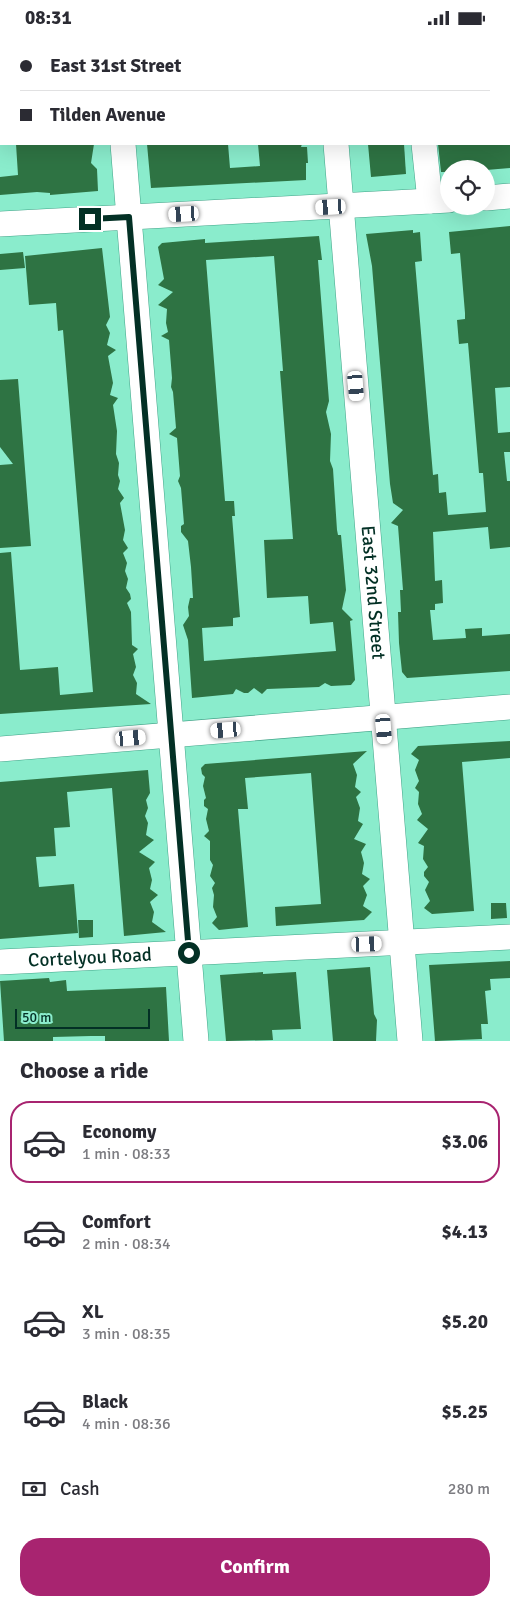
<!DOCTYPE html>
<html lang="en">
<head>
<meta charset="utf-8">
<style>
  body { margin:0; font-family:Signika,sans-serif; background:#f2f2f3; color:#2b2b33; height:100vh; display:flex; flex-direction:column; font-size:19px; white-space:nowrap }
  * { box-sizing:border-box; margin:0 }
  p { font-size:16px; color:#7c7c81 }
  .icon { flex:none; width:28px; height:28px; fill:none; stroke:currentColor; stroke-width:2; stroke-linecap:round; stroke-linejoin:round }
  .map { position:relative; height:1006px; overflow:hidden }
  .drawer { display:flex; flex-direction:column; background:#fff; flex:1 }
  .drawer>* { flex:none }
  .banner { position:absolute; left:0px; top:0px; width:510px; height:110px; box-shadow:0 5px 20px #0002; display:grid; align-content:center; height:110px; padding:0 20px; background:#fff }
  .tools { position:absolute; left:440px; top:125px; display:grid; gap:10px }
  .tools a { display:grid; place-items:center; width:55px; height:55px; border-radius:50%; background:#fff; box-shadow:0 5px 20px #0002; font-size:25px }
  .scale { position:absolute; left:15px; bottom:12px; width:135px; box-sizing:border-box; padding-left:5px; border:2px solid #033025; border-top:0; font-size:14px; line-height:18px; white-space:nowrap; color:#033025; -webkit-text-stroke:4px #8aeccc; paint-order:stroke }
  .end { position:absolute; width:22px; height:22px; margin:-11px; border:6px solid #033025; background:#fff; box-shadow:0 0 0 2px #fff }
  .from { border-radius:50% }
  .car { position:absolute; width:15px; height:30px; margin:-15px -8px; border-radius:6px; box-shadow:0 0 4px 1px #0007; background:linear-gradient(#fff 24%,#345 0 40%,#fff 0 76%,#345 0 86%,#fff 0) }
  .banner b { display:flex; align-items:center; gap:18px; height:48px; font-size:19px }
  .banner b+b { border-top:1px solid #e1e1e2 }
  .banner i { width:12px; height:12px; background:#2b2b33 }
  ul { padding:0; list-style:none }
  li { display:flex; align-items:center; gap:15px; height:82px; margin:0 10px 8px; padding:0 10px; border:2px solid transparent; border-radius:20px }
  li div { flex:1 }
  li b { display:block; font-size:19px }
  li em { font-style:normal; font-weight:700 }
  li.selected { border-color:#a82470 }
  li>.icon { width:45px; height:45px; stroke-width:1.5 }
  h2 { padding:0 20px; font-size:22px; line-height:60px }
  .pay { display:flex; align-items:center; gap:12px; height:55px; padding:0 20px; font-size:19px }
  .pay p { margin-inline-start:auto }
  .button { display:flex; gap:10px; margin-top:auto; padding:10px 20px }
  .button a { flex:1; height:58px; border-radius:20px; background:#a82470; color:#fff; font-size:20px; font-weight:700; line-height:58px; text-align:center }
  .status { display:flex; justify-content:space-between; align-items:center; height:35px; padding:0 25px; background:#fff; direction:ltr }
  .status svg { height:14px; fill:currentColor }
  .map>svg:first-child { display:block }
  .building { fill:#2e7343; fill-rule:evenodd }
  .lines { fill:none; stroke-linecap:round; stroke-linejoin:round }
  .minor-casing { stroke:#40a488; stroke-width:26 }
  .minor { stroke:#fff; stroke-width:25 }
  .route { stroke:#033025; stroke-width:6 }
  .labels { text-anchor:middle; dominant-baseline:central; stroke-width:5; stroke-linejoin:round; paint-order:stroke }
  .street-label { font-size:19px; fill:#033025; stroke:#8aeccc }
</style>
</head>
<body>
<div class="status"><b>08:31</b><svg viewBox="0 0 49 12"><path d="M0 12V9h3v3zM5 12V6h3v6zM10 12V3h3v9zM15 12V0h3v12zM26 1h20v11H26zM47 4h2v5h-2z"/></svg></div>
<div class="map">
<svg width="510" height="1006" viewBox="0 0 510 1006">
  <rect width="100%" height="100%" fill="#8aeccc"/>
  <g class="building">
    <path d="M16,109H94L91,128L97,134L98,156L50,160V158L37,157L0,160V142L18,140Z"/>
    <path d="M147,109H228L230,133L260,131L258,109H302L301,112H307L308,128H306V145L151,153Z"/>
    <path d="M368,109H404L406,139L371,142Z"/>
    <path d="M438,109H510V133L486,135L448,134L449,137H441Z"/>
    <path d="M510,191V352L495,353L498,398L510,397V417H504L507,446H510V512L490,514L488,492L433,497L435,546L442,545L443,568L435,569V575H430L433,605L466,603L465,594L482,593V601L510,599V636L407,643L402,637L399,608L398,577H401L400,555H403L398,491L391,488L403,475L393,468L390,449L372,231L366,199L413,195V198L420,197L422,226L415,227L433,440L438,439L439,458L446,457L448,480L486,477L483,438H479L468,308L459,309L457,285L465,284V278L460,218L451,219L449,197Z"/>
    <path d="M319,201L322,225H318L329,366L326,377L331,399L330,426L333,434L337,495L338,500H341L346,555L342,574L353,585L350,586L355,645L351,650L331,651L325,648L319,652L267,654L262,659L254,653L248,658H244L236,654L233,659L192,663L188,605L183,590L189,581L188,572L190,563H193L191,532L188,506L181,497V491L184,489L181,453L178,446L180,441L177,403L169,399L176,393L173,357L171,352L172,343L169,305L161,301L168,297L166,288L167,274L158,270L173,257L158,250L164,244L158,212L162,208L205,204V208ZM274,221L283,336H280L293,504L264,505L267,563L308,561L310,589L333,587L336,616L204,626L202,593L233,591V583L240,582L232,481H235L234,466H225L206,225Z"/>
    <path d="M102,213L110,282L106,290L110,298L107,310L116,315L108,321L113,348L110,360L118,363L113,370L117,396L116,419L119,428L118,440L120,446L118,454L124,463L120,468L125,495L123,505L128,513L123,518L127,528L125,536L128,544L126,553L130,559L131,564L127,568L131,577L132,610L138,614L133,619L136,632L133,640L137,648L136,659L151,669L0,679V518L11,517L20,635L58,632L60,660L93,657L63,295L58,296L56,268L29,270L25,221Z"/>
    <path d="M23,217L25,233L0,235V219Z"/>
    <path d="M18,344L31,511L0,513V430L13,429L0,412V345Z"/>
    <path d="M510,706V723L462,727L474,876L432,879L424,873L430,866L425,855L429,847L424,841V837L428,832L423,824L424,811L418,808L428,794L417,785L422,779L418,769L419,757L415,753L419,746L415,735L419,725L411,719L418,711Z"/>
    <path d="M367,716L353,729L357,740L355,752L361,757L356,762L360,773L358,786L363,789L354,804L366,809L361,817L364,828L362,839L370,844L363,851L367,860L363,871L372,877L364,885L276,891L275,872L321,869L311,738L245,743L248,774H238L248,892L219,895L212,888L217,882L213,872L214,860L212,853L215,848L210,841L213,830L210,825V806L204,801L209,796L206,784L208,774L204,771V765L206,763L203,751L205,742L202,739L201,733L205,729Z"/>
    <path d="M148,735L150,758L146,765L148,773L145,781L148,788L146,800L154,805L139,817L155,827L149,833L152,845L150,854L158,860L150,867L154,877L152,887L166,897L124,901L112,753L67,757L70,792L54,793L56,821L36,822L39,852L74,849L78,898L0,904V747Z"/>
    <path d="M491,868H506L507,883L491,884Z"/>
    <path d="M78,885H93V902L79,903Z"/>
    <path d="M510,926V943L490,944L491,955L485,956L488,989H481L482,1004L435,1006L429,930Z"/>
    <path d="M370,932L374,979L377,985L376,1006H333L327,935Z"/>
    <path d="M263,937V939L296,937L301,994L272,995L273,1005L226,1006L220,940Z"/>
    <path d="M49,943L50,947L66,945L67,956L166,952L169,1006H105V1001H91L53,1002V1006H4L0,946Z"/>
  </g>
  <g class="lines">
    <defs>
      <g id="minor">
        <path d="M114,0V1"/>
        <path d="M327,0V1"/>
        <path d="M123,109L196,1006"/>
        <path id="s1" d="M336,109L410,1006"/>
        <path d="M424,109L430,166"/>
        <path d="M486,163L510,161"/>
        <path d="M0,189L449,165"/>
        <path d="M0,714L510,672"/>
        <path id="s2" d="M0,927L510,902"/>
      </g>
    </defs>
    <use href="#minor" class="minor-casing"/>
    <use href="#minor" class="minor"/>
  </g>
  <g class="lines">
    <path class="route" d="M90,184L129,182L189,918"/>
  </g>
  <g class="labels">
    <g class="street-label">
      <text stroke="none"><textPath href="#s1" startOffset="450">East 32nd Street</textPath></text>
      <text stroke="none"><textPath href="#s2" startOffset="90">Cortelyou Road</textPath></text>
    </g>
  </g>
</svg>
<div class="tools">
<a><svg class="icon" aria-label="locate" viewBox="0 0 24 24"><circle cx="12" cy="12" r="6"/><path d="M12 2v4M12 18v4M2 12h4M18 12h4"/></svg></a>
</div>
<div class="scale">50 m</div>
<i class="end from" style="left:189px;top:918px"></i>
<i class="end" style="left:90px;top:184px"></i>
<i class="car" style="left:331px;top:172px;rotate:267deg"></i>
<i class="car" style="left:184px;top:179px;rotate:267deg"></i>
<i class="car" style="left:356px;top:351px;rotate:175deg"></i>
<i class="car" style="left:384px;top:694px;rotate:175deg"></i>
<i class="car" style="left:226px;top:695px;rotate:265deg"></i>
<i class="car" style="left:131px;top:703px;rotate:85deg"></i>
<i class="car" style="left:367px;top:909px;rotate:88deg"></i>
<div class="banner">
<b><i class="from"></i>East 31st Street</b>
<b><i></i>Tilden Avenue</b>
</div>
</div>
<section class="drawer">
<h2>Choose a ride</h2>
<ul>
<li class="selected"><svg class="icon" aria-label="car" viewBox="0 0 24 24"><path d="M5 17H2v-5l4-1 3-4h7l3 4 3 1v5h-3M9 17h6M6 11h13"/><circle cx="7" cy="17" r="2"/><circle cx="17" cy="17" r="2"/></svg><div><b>Economy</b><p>1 min · 08:33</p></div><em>$3.06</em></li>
<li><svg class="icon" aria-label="car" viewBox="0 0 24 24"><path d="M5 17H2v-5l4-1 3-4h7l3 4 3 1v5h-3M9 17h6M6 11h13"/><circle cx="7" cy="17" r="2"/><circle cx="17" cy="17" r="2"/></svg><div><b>Comfort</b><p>2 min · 08:34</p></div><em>$4.13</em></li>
<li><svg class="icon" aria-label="car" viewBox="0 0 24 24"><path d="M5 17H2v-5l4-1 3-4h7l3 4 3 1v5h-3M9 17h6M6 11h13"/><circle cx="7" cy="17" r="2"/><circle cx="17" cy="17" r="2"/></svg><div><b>XL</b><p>3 min · 08:35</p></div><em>$5.20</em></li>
<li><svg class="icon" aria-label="car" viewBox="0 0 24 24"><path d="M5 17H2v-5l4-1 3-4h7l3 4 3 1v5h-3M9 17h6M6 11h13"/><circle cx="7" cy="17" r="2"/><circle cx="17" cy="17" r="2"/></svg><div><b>Black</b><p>4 min · 08:36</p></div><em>$5.25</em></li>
</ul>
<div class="pay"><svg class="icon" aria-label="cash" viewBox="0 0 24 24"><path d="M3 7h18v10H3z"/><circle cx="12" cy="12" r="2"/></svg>Cash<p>280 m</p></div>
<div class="button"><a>Confirm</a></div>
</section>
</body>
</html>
